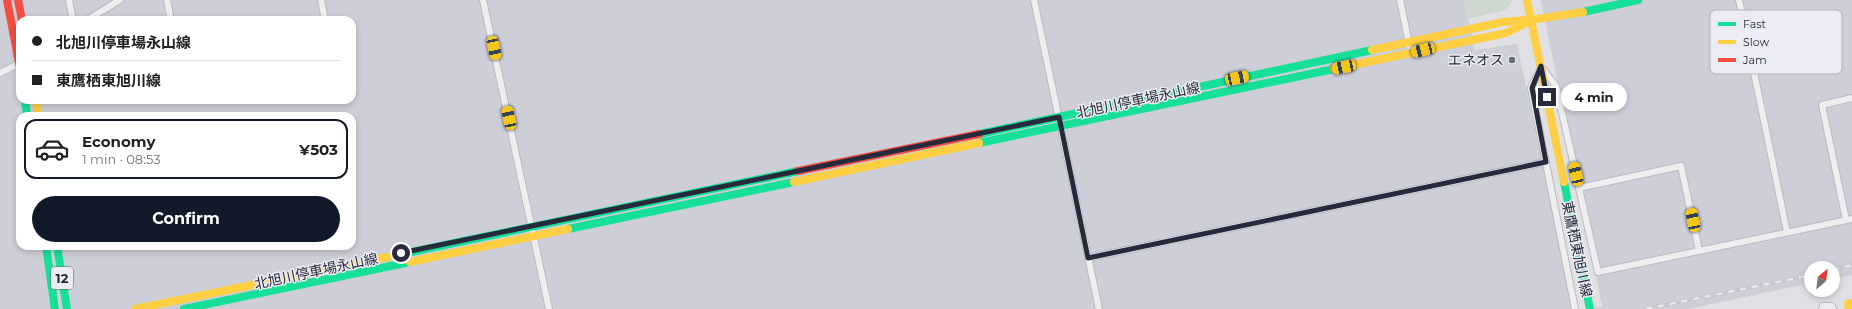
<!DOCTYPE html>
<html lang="en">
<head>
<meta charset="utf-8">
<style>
  body { margin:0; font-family:Montserrat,"Noto Sans JP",sans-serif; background:#f6f6f6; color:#202124; height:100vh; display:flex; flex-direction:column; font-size:15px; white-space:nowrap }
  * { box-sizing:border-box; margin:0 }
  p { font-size:13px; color:#757577 }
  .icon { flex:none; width:22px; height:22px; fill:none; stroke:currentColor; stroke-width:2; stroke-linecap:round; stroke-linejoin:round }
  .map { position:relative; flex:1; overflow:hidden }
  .drawer { position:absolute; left:16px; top:112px; width:340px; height:138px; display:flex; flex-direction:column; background:#fff; border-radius:12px; box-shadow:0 2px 6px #0003 }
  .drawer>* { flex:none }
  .hud { position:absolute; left:16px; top:16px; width:340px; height:88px; border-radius:12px; box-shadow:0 2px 6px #0003; display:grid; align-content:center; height:88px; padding:0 16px; background:#fff }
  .needle { width:26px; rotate:29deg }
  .tools { position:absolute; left:1804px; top:261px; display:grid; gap:8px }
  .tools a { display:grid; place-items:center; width:36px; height:36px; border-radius:50%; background:#fff; box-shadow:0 2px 6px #0003; font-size:20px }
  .end { position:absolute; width:18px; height:18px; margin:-9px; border:5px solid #27293c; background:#fff; box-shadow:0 0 0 2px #fff }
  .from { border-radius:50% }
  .bubble { position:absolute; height:28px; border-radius:14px; background:#fff; box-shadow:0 2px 6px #0003; font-size:13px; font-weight:700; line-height:28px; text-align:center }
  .car { position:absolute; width:12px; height:24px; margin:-12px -6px; border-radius:5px; box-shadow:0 0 3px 1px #0007; background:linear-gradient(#f5c518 24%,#345 0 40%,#f5c518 0 76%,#345 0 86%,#f5c518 0) }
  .hud b { display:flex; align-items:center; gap:14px; height:38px; font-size:15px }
  .hud b+b { border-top:1px solid #e0e0e0 }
  .hud i { width:10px; height:10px; background:#202124 }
  ul { padding:7px 0 0; list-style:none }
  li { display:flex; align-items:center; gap:12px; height:60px; margin:0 8px 6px; padding:0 8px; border:2px solid transparent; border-radius:12px }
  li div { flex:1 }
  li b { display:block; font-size:15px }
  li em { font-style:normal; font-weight:700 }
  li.on { border-color:#111827 }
  li>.icon { width:36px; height:36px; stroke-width:1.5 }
  .cta { display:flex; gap:8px; margin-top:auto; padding:8px 16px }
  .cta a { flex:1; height:46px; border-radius:24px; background:#111827; color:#fff; font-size:16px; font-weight:700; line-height:46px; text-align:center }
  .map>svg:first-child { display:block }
  .built { fill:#cdced7; fill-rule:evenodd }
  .green { fill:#cdd7cf }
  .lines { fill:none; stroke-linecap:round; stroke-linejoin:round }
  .street-casing { stroke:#babbc0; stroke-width:8 }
  .street { stroke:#eeeef1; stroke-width:6 }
  .fast { stroke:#16e098; stroke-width:8 }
  .slow { stroke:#ffcf43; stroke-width:8 }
  .jam { stroke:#f24e42; stroke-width:8 }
  .rail-casing { stroke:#c7c8cc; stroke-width:3.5 }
  .rail { stroke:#ecedf4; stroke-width:2; stroke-dasharray:6; stroke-linecap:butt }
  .route { stroke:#27293c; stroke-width:5 }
  .poi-dot { fill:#676977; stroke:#ecedf4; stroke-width:1.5 }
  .labels { text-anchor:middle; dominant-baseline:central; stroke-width:3; stroke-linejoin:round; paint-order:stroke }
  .shield { fill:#ecedf4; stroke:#626473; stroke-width:1 }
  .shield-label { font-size:13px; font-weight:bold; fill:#27293c }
  .poi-label { font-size:14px; fill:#27293c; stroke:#ecedf4; text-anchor:end }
  .street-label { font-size:14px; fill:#27293c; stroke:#ecedf4 }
  .key { fill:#ecedf4; stroke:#b1b2bd; stroke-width:1 }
  .key-label { font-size:11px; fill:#27293c }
</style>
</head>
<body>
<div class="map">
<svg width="1852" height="309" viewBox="0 0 1852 309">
  <rect width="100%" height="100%" fill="#dfdfe4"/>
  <g class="built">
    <path d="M0,0H1464L1475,50L1517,44L1573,309H0ZM20,20H352V100H20ZM20,116H352V246H20Z"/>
    <path d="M1541,0H1852V275L1833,279V268H1811V283L1688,309H1589L1602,306Z"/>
  </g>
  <path class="green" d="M1464,0H1511L1512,1L1505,10L1468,19Z"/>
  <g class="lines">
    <defs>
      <g id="street">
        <path d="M69,0L73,20"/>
        <path d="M167,0L171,20"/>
        <path d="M321,0L325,20"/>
        <path d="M483,0L549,309"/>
        <path d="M1034,0L1099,309"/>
        <path d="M1400,0L1411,53"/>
        <path d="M1739,0L1787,232"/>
        <path d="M87,20L120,0"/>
        <path d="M1541,67L1531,88L1575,309"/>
        <path d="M1543,69L1556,86L1598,272L1852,219"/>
        <path d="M0,73L20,63"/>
        <path d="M1579,188L1681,166L1699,250"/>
        <path d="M1846,220L1822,105L1852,98"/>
        <path d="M1088,258L1546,162"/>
        <path d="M1822,309L1823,306H1832L1833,309"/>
      </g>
    </defs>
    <use href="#street" class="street-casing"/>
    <use href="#street" class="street"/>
    <g class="fast">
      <path d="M1583,12L1638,0"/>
      <path d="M25,100L27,116"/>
      <path d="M979,134L1372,50"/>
      <path d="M979,143L1334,69"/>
      <path d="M1564,182L1590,309"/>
      <path d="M568,229L794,182"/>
      <path d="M46,246L55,309"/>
      <path d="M57,246L67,309"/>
      <path d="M397,255L798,171"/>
      <path d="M184,309L410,262"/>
    </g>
    <g class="slow">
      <path d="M1527,0L1564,182"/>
      <path d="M1372,50L1503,22L1537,19L1583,12"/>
      <path d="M1334,69L1506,33L1528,22"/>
      <path d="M36,100L38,116"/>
      <path d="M794,182L979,143"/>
      <path d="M410,262L568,229"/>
      <path d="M135,309L397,255"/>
      <path d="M1849,309L1848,304L1852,303"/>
    </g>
    <g class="jam">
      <path d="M7,0L20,68"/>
      <path d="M18,0L22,20"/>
      <path d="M798,171L979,134"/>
    </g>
    <defs>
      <g id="rail">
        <path d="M1833,270L1852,265"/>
        <path d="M1646,309L1811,275"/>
      </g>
    </defs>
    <use href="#rail" class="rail-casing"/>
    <use href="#rail" class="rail"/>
  </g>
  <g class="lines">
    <path class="route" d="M401,253L1059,117L1088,258L1546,162L1532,88L1541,66L1547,97"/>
  </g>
  <circle class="poi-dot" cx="1512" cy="60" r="4"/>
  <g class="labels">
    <rect class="shield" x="51" y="267" width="22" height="22" rx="3"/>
    <g class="shield-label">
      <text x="62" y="278">12</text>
    </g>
    <g class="poi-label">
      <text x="1504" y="60">エネオス</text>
    </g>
    <g class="street-label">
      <text transform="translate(1138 100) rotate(-12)">北旭川停車場永山線</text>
      <text transform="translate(1577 249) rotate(78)">東鷹栖東旭川線</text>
      <text transform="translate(316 271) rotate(-12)">北旭川停車場永山線</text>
    </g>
  </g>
  <rect x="1710" y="10" width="132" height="64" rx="6" class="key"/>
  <rect x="1718" y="22" width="18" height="4" fill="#16e098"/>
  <rect x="1718" y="40" width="18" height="4" fill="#ffcf43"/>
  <rect x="1718" y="58" width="18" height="4" fill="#f24e42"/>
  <g class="key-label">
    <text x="1743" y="28">Fast</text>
    <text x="1743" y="46">Slow</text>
    <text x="1743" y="64">Jam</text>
  </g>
</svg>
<div class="tools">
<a><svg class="needle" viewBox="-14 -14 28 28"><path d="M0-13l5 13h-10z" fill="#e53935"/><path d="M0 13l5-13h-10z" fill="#757577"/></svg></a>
</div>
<i class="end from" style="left:401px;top:253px"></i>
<i class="end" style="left:1547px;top:97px"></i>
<div class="bubble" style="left:1561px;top:83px;width:66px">4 min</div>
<i class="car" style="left:494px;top:48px;rotate:168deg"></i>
<i class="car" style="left:1423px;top:50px;rotate:257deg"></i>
<i class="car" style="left:1344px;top:67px;rotate:258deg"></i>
<i class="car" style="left:1237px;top:78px;rotate:78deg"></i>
<i class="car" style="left:509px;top:118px;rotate:348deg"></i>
<i class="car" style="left:1576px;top:174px;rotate:347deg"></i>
<i class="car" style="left:1693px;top:220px;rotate:348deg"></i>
<div class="hud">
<b><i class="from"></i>北旭川停車場永山線</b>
<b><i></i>東鷹栖東旭川線</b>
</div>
<section class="drawer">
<ul>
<li class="on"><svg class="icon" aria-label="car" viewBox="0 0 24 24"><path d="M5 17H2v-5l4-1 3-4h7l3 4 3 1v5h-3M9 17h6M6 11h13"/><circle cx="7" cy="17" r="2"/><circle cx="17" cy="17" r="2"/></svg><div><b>Economy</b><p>1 min · 08:53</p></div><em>¥503</em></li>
</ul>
<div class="cta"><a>Confirm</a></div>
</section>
</div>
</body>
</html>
